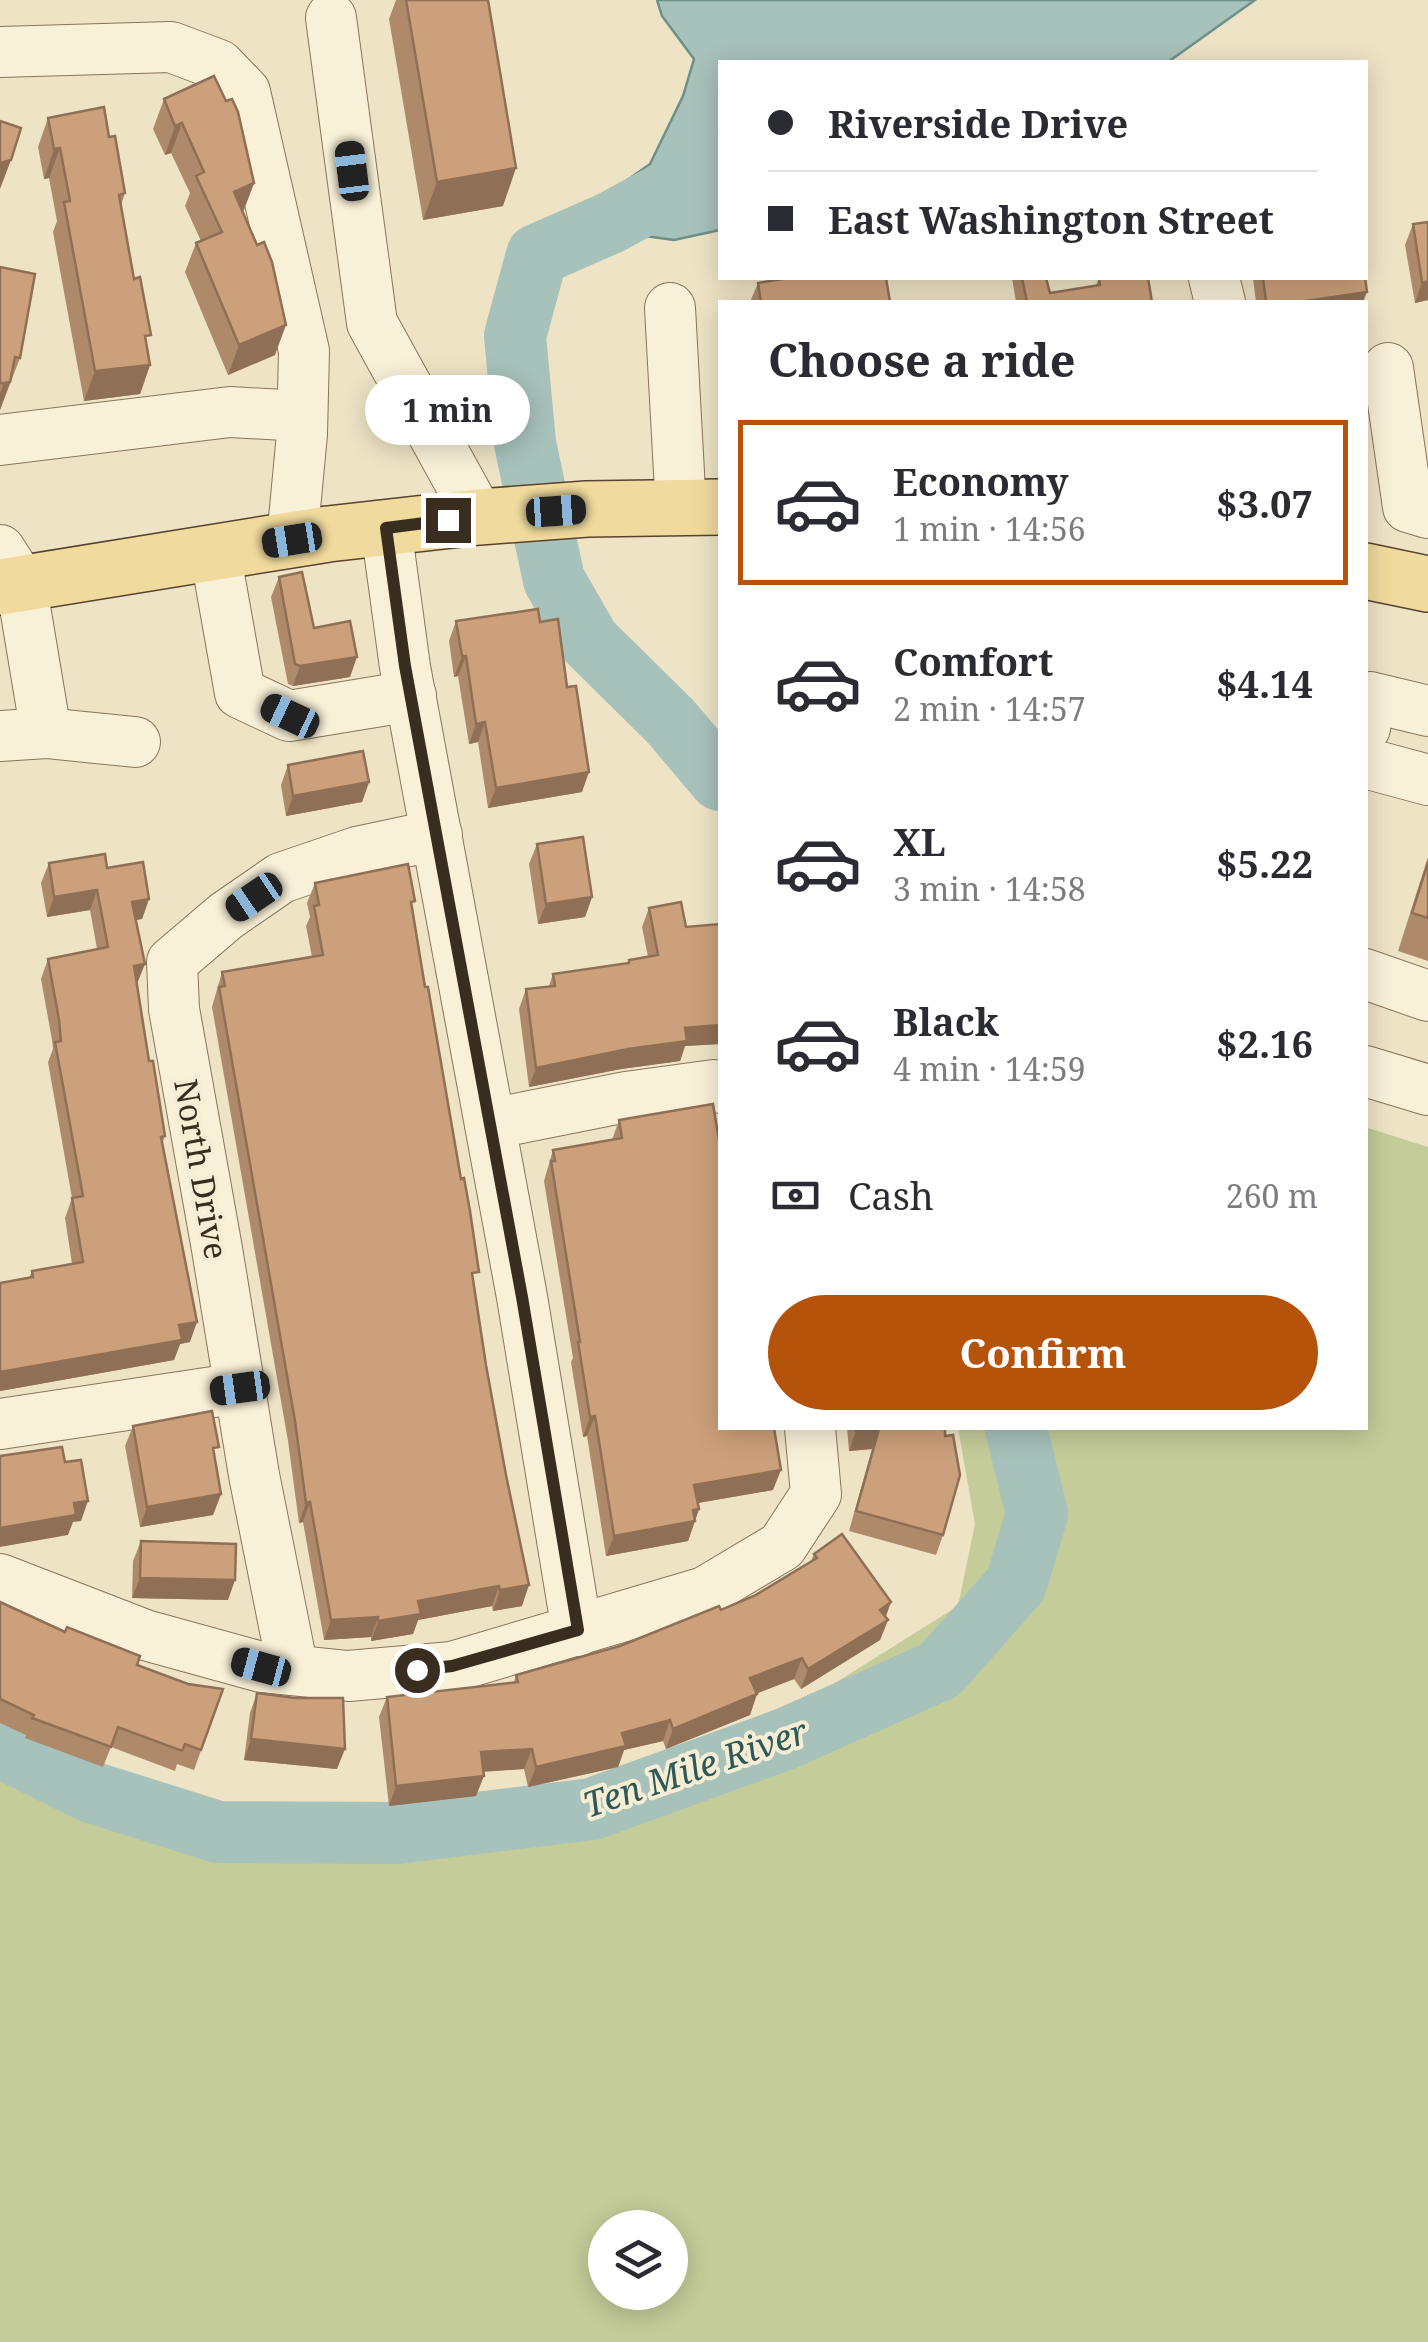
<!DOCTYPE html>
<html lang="en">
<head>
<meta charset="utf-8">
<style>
  body { margin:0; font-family:"Noto Serif",serif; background:#f2f2f3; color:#2b2b33; height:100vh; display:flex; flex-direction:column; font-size:38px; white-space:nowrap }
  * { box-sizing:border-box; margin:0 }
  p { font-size:32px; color:#7c7c81 }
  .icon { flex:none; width:55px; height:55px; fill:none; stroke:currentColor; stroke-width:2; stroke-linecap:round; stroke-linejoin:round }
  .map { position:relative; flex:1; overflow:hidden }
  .panel { position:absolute; left:718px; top:300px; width:650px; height:1130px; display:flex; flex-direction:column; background:#fff; border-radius:0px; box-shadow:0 5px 25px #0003 }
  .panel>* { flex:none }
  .guide { position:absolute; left:718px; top:60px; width:650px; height:220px; border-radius:0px; box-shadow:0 5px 25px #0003; display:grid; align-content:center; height:220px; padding:0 50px; background:#fff }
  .controls { position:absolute; left:588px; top:2210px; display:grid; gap:20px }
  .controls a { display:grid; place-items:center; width:100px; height:100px; border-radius:50%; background:#fff; box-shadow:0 5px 25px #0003; font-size:50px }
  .end { position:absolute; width:45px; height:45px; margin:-22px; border:12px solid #392d1f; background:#fff; box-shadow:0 0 0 5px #fff }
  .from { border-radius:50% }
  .bubble { position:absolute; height:70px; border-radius:35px; background:#fff; box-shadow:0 5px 25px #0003; font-size:32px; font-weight:700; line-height:70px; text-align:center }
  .car { position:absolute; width:30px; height:60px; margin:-30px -15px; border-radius:12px; box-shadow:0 0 8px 2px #0007; background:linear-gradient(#222 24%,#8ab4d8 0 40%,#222 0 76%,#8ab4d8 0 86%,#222 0) }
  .guide b { display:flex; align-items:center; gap:35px; height:95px; font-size:38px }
  .guide b+b { border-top:2px solid #e1e1e2 }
  .guide i { width:25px; height:25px; background:#2b2b33 }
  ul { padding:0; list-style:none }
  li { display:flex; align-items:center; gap:30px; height:165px; margin:0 20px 15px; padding:0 30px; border:5px solid transparent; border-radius:0px }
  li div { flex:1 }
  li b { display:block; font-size:38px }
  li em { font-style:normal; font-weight:700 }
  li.on { border-color:#b45309 }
  li>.icon { width:90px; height:90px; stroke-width:1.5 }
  h2 { padding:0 50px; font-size:45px; line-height:120px }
  .pay { display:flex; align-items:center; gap:25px; height:110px; padding:0 50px; font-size:38px }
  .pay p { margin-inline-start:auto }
  .primary-button { display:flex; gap:20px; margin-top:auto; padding:20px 50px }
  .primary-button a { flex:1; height:115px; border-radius:60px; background:#b45309; color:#fff; font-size:40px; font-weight:700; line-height:115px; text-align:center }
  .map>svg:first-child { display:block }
  .green { fill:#c4cc99; fill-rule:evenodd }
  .water { fill:#a7c1bb; stroke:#6d9089; stroke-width:2.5 }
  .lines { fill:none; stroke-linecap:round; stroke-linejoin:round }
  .river { stroke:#a7c1bb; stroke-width:62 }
  .minor-casing { stroke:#89755b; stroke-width:52 }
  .major-casing { stroke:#57432f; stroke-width:58 }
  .minor { stroke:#f9f0d8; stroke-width:50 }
  .major { stroke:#f0da9d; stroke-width:55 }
  .wall { fill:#af8a6a }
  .shaded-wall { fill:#8f7056 }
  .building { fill:#cca07b; stroke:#8f7056; stroke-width:2.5 }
  .route { stroke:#392d1f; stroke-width:12 }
  .labels { text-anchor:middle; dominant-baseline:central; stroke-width:8; stroke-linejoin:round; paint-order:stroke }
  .street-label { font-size:32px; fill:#392d1f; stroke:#f5edd4 }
  .water-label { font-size:35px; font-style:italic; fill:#2e5958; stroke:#f5edd4 }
</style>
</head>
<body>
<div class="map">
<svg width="1428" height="2342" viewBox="0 0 1428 2342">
  <rect width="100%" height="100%" fill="#eee3c5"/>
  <path class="green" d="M1365,1127L1428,1147V2342H0V1727L192,1808L538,1802L776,1720L958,1606L975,1524L958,1428H1365ZM605,2228H670V2292H605Z"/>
  <path class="water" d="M657,0H1255L1168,62H720V230L674,240L623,233L610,223L599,200L650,164L683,96L694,59L662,16Z"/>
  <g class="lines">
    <g class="river">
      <path d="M720,163L610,223L537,255L515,336L525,443L554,580L589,641L671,722L720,780"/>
      <path d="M0,1747L91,1792L218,1832L397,1833L592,1809L785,1739L940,1670L1016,1584L1037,1514L1016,1428"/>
    </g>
    <defs>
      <g id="minor">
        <path d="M331,18L372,323L479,517"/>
        <path d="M0,52L171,47L219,65L245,92L304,351L302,434L292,540"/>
        <path d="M1214,278L1220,302"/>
        <path d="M670,308L681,509"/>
        <path d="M1388,368L1408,507L1428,513"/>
        <path d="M0,440L230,412L302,416"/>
        <path d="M386,528L405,667L522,1297L577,1631"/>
        <path d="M0,550L21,583L46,733"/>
        <path d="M215,552L240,693L289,716L411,696"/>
        <path d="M1365,728L1370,697L1428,711"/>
        <path d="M0,736L46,733L135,742"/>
        <path d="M1365,763L1428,780"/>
        <path d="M1365,974L1428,996"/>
        <path d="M1365,1071L1428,1090"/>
        <path d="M490,1124L626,1097L714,1085L720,1088"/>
        <path d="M0,1424L240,1388"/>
        <path d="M0,1579L145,1635L261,1667L348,1676L452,1667L705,1592L782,1546L816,1494L810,1428"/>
        <path d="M293,1670L254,1475L217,1249L174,1009L172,962L226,916L281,878L357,852L437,835"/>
      </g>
      <g id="major">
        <path d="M1365,571L1428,584"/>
        <path d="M0,587L328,534L479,517L587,509L720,507"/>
      </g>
    </defs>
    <use href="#minor" class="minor-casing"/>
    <use href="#major" class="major-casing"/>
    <use href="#minor" class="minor"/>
    <use href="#major" class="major"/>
  </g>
  <g class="wall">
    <path d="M396,0H488L503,206L423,220L389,19Z"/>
    <path d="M164,99L254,183L243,212L275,355L228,375L185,272L196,243L201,241L185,206L190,193L171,153L165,155L153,129Z"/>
    <path d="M48,118L109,137L125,193L121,205L150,365L140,394L84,401L53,232L57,221L49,178L44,179L38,147Z"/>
    <path d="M1428,222V300L1415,303L1405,245L1413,224Z"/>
    <path d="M0,267L20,358L0,410Z"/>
    <path d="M1365,277L1363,302H1256L1253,278Z"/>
    <path d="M1012,278H1046L1050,293L1096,285L1099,278L1152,302H1016Z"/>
    <path d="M758,283L890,302H750Z"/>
    <path d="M279,577L314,628L350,677L293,686L288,684L271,597Z"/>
    <path d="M456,621L540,622L582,792L488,808L478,742L469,744L458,676L454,677L449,641Z"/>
    <path d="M288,765L369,782L362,802L286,816L281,785Z"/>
    <path d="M537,844L592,897L585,917L538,924L529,864Z"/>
    <path d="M1428,857V961L1398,951Z"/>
    <path d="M49,863L107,868L149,899L142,919L136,920L137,984L149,1061L165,1136L162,1144L190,1342L180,1344L174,1360L0,1391V1283L29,1278L32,1271L72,1264L65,1218L72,1198L48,1062L53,1049L52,1040L41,979L48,959L97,949L90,910L47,917L41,883Z"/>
    <path d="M315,883L413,909L474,1285L522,1606L493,1611L492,1606L418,1620L413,1634L371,1641V1637L324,1640L303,1522L299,1523L288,1441L212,1007L222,972L312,957L306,926L310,917L307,903Z"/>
    <path d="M649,908L686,927L720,924V1044L685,1046L680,1061L621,1069L529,1087L519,1009L526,989L549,986L553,974L627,964L629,960L648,957L642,927Z"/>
    <path d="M619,1120L773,1490L698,1503L699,1509L688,1541L606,1556L587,1436L583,1437L571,1362L573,1358L544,1181L553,1150L612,1140Z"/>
    <path d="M133,1426L215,1458L221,1494L213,1515L140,1527L125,1446Z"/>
    <path d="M847,1428H945L943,1535L936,1555L849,1531L872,1449L849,1451Z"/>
    <path d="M141,1541L228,1600L132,1598L133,1561Z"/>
    <path d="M814,1554L888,1620L880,1640L801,1689L794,1679L757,1693L750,1715L666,1749L663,1741L624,1750L618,1767L528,1787L524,1769L483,1772L476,1796L389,1806L379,1717L387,1697L514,1682L516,1675L620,1646L721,1610L754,1596L811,1561Z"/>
    <path d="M0,1602L137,1665L188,1684L223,1689L194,1770L177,1764L175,1771L111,1747L103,1767L25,1738L26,1735L0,1723Z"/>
    <path d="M257,1693L295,1698L337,1769L244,1760L250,1713Z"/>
  </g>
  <g class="shaded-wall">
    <path d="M182,123L171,153L165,155L175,126Z"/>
    <path d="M60,148L49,178L44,179L54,149Z"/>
    <path d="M11,160L0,189V190V163Z"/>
    <path d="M516,168L503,206L423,220L437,182Z"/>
    <path d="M254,183L243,212L234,192Z"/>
    <path d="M1422,282H1428V300L1415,303Z"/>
    <path d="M1367,292L1363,302H1299Z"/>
    <path d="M286,325L275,355L228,375L239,345Z"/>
    <path d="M150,365L140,394L84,401L95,371Z"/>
    <path d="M10,382L0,410V393L4,383Z"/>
    <path d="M462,656H466L458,676L454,677Z"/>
    <path d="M357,657L350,677L293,686L300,666Z"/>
    <path d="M485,722L478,742L469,744L476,724Z"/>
    <path d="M589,772L582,792L488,808L496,788Z"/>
    <path d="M369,782L362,802L286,816L293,796Z"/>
    <path d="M97,890L90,910L47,917L54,897Z"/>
    <path d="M592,897L585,917L538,924L546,904Z"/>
    <path d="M149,899L142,919L124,922L132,902Z"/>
    <path d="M145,964L137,984L134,966Z"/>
    <path d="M720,1025V1044L685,1046L680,1061L621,1069L529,1087L536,1068L685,1028Z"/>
    <path d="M197,1322L190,1342L180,1344L174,1360L0,1391V1372L179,1325Z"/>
    <path d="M595,1416L587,1436L583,1437L590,1417Z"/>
    <path d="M879,1429L872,1449L849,1451L856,1431Z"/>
    <path d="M781,1470L773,1490L686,1505L694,1485Z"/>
    <path d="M221,1494L213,1515L140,1527L147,1507Z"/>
    <path d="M88,1501L81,1521L73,1522L68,1535L0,1547V1528L74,1503Z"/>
    <path d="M310,1502L303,1522L299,1523L306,1503Z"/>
    <path d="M699,1509L688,1541L606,1556L614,1536Z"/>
    <path d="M140,1578L235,1580L228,1600L132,1598Z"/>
    <path d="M529,1585L522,1606L493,1611L500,1590Z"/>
    <path d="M499,1586L492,1606L418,1620L413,1634L371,1641L378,1621L418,1601Z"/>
    <path d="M891,1602L884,1622L888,1620L880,1640L801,1689L808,1669Z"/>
    <path d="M378,1617L371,1637L324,1640L331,1620Z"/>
    <path d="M802,1658L794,1679L743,1699L750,1678Z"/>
    <path d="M757,1694L750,1715L666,1749L673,1729Z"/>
    <path d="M670,1720L663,1741L624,1750L618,1767L528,1787L536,1767L622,1733Z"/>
    <path d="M251,1739L345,1749L337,1769L244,1760Z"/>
    <path d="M532,1749L524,1769L474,1772L481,1752Z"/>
    <path d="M484,1776L476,1796L389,1806L396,1786Z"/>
  </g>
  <g class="building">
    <path d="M406,0H488L516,168L437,182Z"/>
    <path d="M214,76L226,101L232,99L238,112L254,183L234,192L257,245L264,242L272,262L286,325L239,345L196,243L222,232L196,176L204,172L182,123L175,126L164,99Z"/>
    <path d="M104,107L109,137L115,136L125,193L119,195L134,279L140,277L151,335L145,336L150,365L95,371L64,202L70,201L60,148L54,149L48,118Z"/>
    <path d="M0,121L21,128L11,160L0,163Z"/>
    <path d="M1428,222V282H1422L1413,224Z"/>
    <path d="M0,267L35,274L20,358L15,357L10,382L4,383H0Z"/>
    <path d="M1365,277L1367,292L1299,302H1266L1263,278Z"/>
    <path d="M789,278H886L890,302H761L758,283Z"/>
    <path d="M1022,278H1046L1050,293L1100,285L1099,278H1148L1152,302H1027Z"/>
    <path d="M302,572L314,628L350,621L357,657L300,666L295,664L279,577Z"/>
    <path d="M538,609L540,622L558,619L567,687L576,686L589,772L496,788L485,722L476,724L466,656H462L456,621Z"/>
    <path d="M363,751L369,782L293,796L288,765Z"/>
    <path d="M583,837L592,897L546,904L537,844Z"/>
    <path d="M105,854L107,868L143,862L149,899L132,902L145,964L134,966L149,1061H153L165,1136L161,1137L197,1322L179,1325L182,1340L0,1372V1283L33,1277L32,1271L83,1262L72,1198L83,1196L55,1042L61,1041L59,1020L48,959L108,947L97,890L54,897L49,863Z"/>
    <path d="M1428,862V918L1412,913Z"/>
    <path d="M408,864L415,901L411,902L425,987H428L461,1179L464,1178L470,1211L479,1272L472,1273L486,1365L506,1475L529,1585L500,1590L499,1586L418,1601L421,1614L378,1621V1617L331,1620L310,1502L306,1503L295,1421L219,987L225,986L222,972L323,955L314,906L319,905L315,883Z"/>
    <path d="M681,902L686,927L720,924V1025L685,1028L687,1041L628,1049L536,1068L526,989L555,986L553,974L629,963V960L658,955L649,908Z"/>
    <path d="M713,1104L720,1146V1428H774L781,1470L694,1485L699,1509L693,1510L695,1521L614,1536L595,1416L590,1417L578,1342H580L551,1161H555L553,1150L622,1138L619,1120Z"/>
    <path d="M212,1411L219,1447L213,1448L221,1494L147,1507L133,1426Z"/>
    <path d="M856,1428H945V1436L953,1435L960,1475L943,1535L856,1511L879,1429L856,1431Z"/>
    <path d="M62,1447L65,1462L81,1460L88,1501L74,1503L76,1515L0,1528V1456Z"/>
    <path d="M842,1534L891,1602L880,1610L888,1620L808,1669L802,1658L750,1678L757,1694L673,1729L670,1720L622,1733L626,1746L536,1767L532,1749L481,1752L484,1776L396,1786L387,1697L518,1682L516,1675L620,1646L719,1606L721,1610L754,1596L817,1558L814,1554Z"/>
    <path d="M141,1541L236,1544L235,1580L140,1578Z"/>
    <path d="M0,1602L65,1632L67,1627L140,1656L137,1665L188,1684L223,1689L201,1750L185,1744L182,1751L118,1727L111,1747L32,1718L34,1715L0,1699Z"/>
    <path d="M257,1693L295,1698H343L345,1749L251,1739Z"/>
  </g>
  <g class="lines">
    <path class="route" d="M417,1670L452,1666L578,1630L522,1297L405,666L386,528L448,520"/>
  </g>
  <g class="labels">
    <g class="street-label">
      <text transform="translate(202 1169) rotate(80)">North Drive</text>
    </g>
    <g class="water-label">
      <text transform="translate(695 1767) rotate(-19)">Ten Mile River</text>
    </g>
  </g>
</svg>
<div class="controls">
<a><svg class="icon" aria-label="layers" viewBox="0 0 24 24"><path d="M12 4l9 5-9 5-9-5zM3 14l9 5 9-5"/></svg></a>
</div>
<i class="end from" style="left:417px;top:1670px"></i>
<i class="end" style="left:448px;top:520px"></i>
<div class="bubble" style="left:365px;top:375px;width:165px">1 min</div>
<i class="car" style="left:352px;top:171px;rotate:353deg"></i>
<i class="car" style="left:556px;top:511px;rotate:86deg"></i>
<i class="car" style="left:292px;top:540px;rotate:261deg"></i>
<i class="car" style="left:290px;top:716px;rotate:295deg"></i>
<i class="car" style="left:254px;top:897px;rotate:236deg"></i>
<i class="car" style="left:240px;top:1388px;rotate:262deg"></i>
<i class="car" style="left:261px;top:1667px;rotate:285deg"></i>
<div class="guide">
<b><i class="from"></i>Riverside Drive</b>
<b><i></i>East Washington Street</b>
</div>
<section class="panel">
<h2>Choose a ride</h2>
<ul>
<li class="on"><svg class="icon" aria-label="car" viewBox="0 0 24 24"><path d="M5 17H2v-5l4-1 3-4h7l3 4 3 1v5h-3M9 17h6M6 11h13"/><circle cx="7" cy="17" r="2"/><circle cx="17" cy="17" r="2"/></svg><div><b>Economy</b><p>1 min · 14:56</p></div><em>$3.07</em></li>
<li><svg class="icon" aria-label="car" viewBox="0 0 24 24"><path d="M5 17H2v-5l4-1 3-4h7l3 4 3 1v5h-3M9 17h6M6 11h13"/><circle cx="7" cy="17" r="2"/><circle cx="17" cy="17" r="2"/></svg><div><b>Comfort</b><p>2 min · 14:57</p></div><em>$4.14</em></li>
<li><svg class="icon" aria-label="car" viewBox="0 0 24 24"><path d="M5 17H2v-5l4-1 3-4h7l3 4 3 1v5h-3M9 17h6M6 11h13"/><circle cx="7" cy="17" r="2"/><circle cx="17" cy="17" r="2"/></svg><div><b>XL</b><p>3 min · 14:58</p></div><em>$5.22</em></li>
<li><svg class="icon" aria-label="car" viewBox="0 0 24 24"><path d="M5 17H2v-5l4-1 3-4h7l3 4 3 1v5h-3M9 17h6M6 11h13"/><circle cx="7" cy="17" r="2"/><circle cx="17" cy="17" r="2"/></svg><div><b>Black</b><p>4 min · 14:59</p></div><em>$2.16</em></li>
</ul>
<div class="pay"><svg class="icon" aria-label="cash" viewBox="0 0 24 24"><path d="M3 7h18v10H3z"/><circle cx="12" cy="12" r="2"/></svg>Cash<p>260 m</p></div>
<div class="primary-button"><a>Confirm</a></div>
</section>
</div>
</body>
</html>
